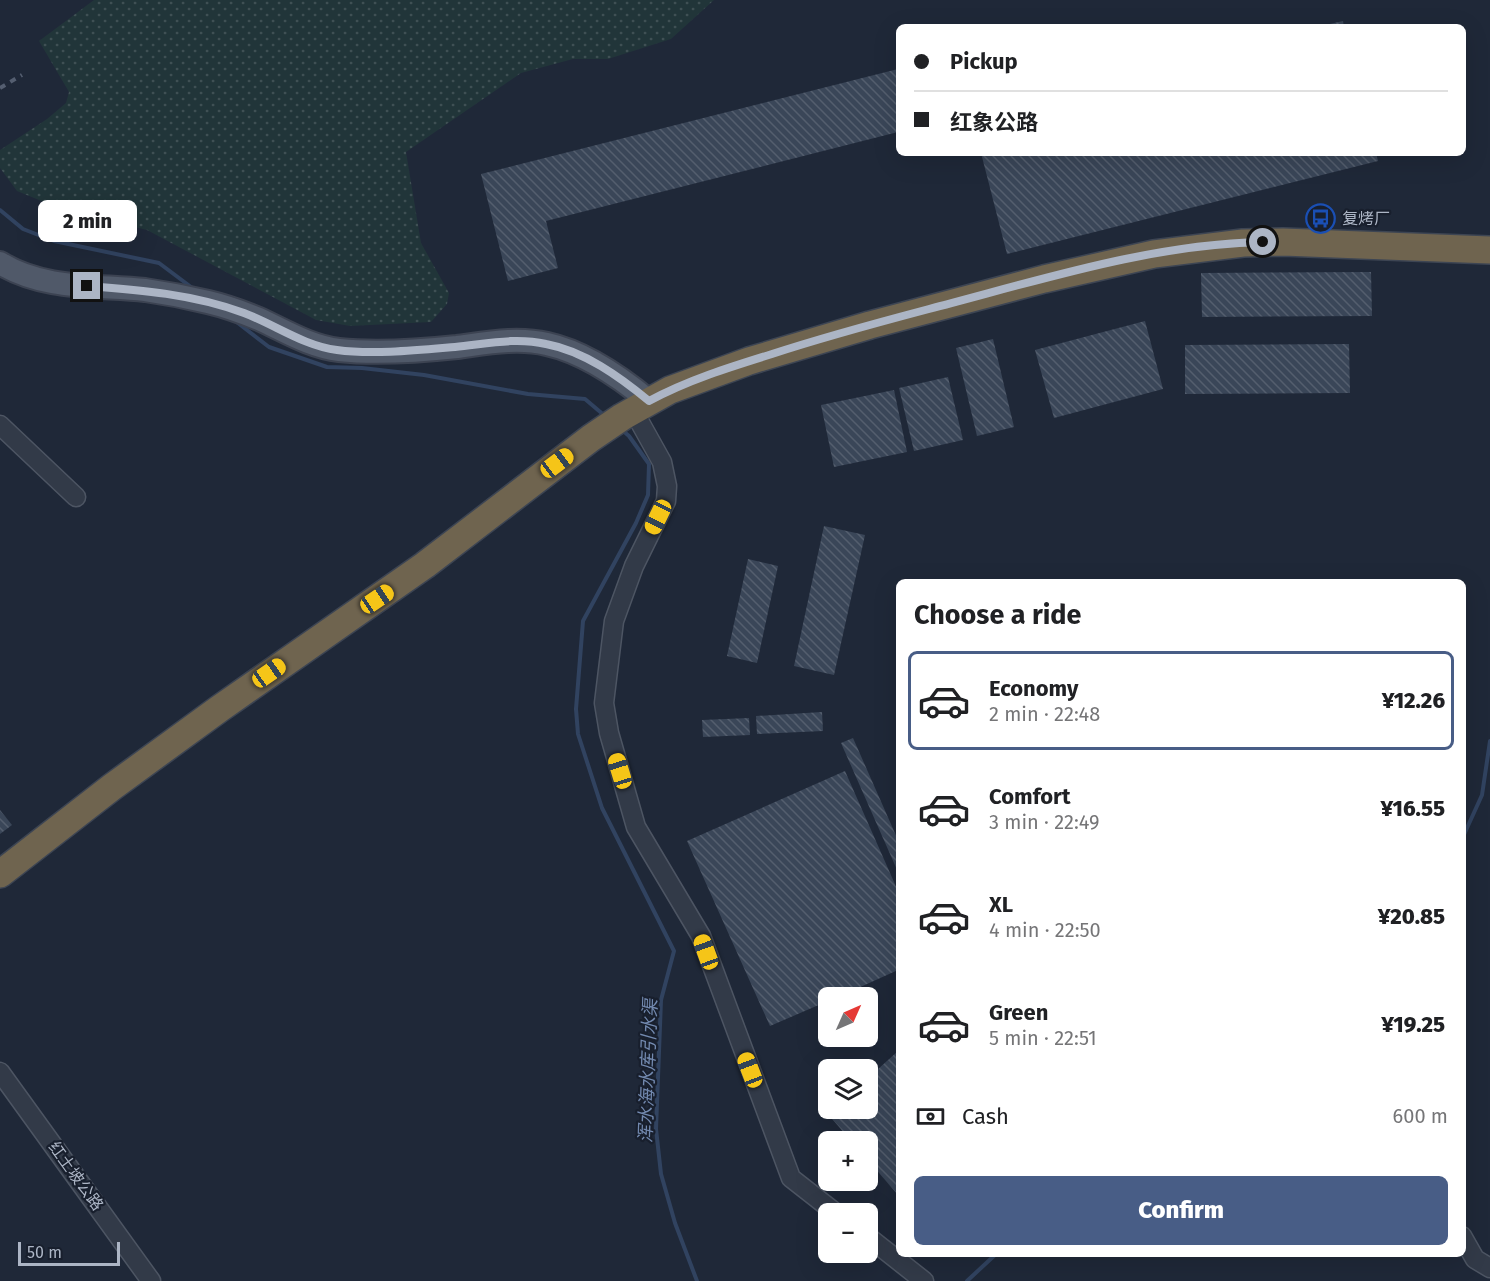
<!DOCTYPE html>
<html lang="en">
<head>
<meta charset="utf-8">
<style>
  body { margin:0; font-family:"Fira Sans","Noto Sans SC",sans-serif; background:#f2f2f2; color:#202124; height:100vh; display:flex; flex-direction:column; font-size:22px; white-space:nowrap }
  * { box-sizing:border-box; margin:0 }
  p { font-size:20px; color:#757577 }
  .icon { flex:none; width:33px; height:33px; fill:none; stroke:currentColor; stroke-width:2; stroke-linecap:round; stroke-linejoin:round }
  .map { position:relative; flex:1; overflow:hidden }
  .side { position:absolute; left:896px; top:579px; width:570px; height:678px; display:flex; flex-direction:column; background:#fff; border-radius:9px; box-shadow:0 6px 24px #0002 }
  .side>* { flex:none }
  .top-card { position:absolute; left:896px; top:24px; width:570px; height:132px; border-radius:9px; box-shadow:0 6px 24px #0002; display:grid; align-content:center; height:132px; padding:0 18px; background:#fff }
  .needle { width:39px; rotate:45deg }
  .controls { position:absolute; left:818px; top:987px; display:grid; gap:12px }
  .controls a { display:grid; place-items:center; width:60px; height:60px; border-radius:9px; background:#fff; box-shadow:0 6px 24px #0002; font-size:30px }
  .scale { position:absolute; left:18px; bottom:15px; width:102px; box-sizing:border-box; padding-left:6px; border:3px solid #acb5c5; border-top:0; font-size:16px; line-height:21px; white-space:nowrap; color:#acb5c5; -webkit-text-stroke:4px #181f2d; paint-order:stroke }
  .end { position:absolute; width:27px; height:27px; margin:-14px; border:8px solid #acb5c5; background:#111; box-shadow:0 0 0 3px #111 }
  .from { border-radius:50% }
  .bubble { position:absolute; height:42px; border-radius:9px; background:#fff; box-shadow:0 6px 24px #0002; font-size:20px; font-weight:800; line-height:42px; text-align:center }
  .car { position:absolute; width:18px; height:36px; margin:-18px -9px; border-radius:8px; box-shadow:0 0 4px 2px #0007; background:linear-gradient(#f5c518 24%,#345 0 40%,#f5c518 0 76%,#345 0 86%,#f5c518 0) }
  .top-card b { display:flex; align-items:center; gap:21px; height:57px; font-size:22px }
  .top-card b+b { border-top:2px solid #e0e0e0 }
  .top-card i { width:15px; height:15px; background:#202124 }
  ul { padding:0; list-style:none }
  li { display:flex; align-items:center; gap:18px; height:99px; margin:0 12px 9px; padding:0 6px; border:3px solid transparent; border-radius:9px }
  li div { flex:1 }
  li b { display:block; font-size:22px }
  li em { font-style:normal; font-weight:800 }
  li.selected { border-color:#485d86 }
  li>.icon { width:54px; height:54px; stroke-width:1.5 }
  h2 { padding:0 18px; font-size:27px; line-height:72px }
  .pay { display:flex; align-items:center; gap:15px; height:66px; padding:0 18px; font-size:22px }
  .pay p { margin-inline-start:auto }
  .button { display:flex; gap:12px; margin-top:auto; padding:12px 18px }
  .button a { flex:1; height:69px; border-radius:9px; background:#485d86; color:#fff; font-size:24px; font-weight:800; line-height:69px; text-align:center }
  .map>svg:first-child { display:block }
  .grass { fill:url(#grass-dots) }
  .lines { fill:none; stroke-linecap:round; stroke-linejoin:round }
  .stream { stroke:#314360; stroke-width:4 }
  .building { fill:url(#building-back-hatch) }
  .minor-casing { stroke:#4d5563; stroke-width:21 }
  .major-casing { stroke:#3c4352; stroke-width:26 }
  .highway-casing { stroke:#3d4553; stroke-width:30 }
  .minor { stroke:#323a48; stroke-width:18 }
  .major { stroke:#505969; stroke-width:22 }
  .highway { stroke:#6f644f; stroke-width:27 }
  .rail { stroke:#545e70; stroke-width:4; stroke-dasharray:6 6; stroke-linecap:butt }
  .route { stroke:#acb5c5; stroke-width:8 }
  .labels { text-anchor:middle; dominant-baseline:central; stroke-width:4.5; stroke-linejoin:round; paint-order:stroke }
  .poi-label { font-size:16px; fill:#acb5c5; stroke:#181f2d; text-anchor:start }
  .street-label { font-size:16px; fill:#acb5c5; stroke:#181f2d }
  .water-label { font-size:18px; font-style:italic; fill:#738ab0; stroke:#181f2d }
</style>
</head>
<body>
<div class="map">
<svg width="1490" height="1281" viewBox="0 0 1490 1281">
  <defs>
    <pattern id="grass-dots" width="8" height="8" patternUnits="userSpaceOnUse" patternTransform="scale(1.5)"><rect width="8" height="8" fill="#213539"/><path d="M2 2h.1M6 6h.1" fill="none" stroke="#3f5054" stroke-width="1.8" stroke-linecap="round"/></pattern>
    <pattern id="building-back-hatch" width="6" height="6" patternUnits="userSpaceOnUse" patternTransform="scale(1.5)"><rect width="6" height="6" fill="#3a4658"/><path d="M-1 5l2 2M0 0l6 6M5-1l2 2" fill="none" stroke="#545e6e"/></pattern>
  </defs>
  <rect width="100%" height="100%" fill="#1f2838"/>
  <path class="grass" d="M94,0H714L671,39L608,59H573L521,73L406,152L421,243L449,293L447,304L431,322L350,326L316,320L147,230L61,209L17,191L0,168V150L47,119L66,103L69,92L39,41Z"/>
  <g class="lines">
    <g class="stream">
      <path d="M0,210L23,229L54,241L159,263L195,290"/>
      <path d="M234,320L269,347L327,367L362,368L424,375L528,394L585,399L605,416"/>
      <path d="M622,430L629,436L649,464L648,495L636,523L583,621L576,709L578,734L602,808L674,951L661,1000L656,1129L661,1174L675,1223L697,1281"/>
      <path d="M1462,839L1482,795L1490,741"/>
      <path d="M967,1281L996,1254"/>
    </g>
  </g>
  <g class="building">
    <path d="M1343,21L1344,27H1321V26Z"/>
    <path d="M898,69V132L546,221L558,268L508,281L481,174Z"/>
    <path d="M981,153H1376L1378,161L1007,254Z"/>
    <path d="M1371,272L1372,316L1202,317L1201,273Z"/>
    <path d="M1145,321L1163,389L1054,418L1035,350Z"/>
    <path d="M993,339L1014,427L977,436L956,348Z"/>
    <path d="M1349,344L1350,393L1185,394V345Z"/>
    <path d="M948,377L963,440L914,451L899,388Z"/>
    <path d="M894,390L907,452L834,467L821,405Z"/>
    <path d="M824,526L865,535L834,675L794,666Z"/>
    <path d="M748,559L778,566L757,663L727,656Z"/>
    <path d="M822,712L823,731L757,734L756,716Z"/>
    <path d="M749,718L750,735L703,737L702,720Z"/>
    <path d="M853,738L898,840V872L841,743Z"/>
    <path d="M845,771L898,891V970L836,998H828V1001L770,1026L687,841Z"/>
    <path d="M0,810L12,825L0,834Z"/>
    <path d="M898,1051V1195L867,1159V1142H852L827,1113L833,1108H867V1079Z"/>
  </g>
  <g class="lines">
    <defs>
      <g id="minor">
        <path d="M633,410L662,462L667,486L666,501L634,566L614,621L604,703L609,733L636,827L701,936L791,1178L837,1214"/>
        <path d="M0,425L76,497"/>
        <path d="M0,1072L151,1281"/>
        <path d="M867,1236L924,1281"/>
        <path d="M1462,1236L1475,1259L1490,1268"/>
      </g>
      <path id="major" d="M0,263C43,290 97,285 145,290C166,293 187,297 208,302C225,306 242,312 259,319C285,331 311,347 339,350C377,354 419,351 457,347C487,343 517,337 547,344C584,352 620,377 649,401"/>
      <path id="highway" d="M0,874L112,787L219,709L425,565L591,438L622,417L670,390L749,361L870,325L1044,279L1154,254L1243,243L1283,242L1490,250"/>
    </defs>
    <use href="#minor" class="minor-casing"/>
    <use href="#major" class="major-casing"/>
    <use href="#highway" class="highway-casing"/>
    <use href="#minor" class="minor"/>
    <use href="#major" class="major"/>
    <use href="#highway" class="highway"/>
    <path class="rail" d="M0,88L22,75"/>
  </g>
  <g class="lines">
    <path class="route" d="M87,286C140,290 193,294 244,313C274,324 304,346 337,350C372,355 420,350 455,347C486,344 515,337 546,344C584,351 620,377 649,401C688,380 730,367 772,354C824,337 876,323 929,309C1037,281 1151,244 1263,242"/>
  </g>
  <defs>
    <symbol id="bus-ring" viewBox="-11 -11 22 22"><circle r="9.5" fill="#181f2d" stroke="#1a4fb4" stroke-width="1.5"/><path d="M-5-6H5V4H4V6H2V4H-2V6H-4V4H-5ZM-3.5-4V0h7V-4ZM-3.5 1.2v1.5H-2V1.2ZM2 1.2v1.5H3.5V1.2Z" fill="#1a4fb4"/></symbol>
  </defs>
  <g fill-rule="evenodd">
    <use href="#bus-ring" x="1304" y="202" width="33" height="33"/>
  </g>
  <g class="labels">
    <g class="poi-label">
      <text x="1342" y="218">复烤厂</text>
    </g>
    <g class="street-label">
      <text transform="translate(76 1176) rotate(54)">红土坡公路</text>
    </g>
    <g class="water-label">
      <text transform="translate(648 1071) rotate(-88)">浑水海水库引水渠</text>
    </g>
  </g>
</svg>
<div class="controls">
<a><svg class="needle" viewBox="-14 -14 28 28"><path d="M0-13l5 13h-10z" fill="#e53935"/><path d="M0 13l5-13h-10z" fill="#757577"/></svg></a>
<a><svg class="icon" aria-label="layers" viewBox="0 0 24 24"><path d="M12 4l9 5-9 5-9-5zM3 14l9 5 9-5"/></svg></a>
<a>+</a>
<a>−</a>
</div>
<div class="scale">50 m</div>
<i class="end from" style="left:1263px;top:242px"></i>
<i class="end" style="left:87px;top:286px"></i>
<div class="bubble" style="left:38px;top:200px;width:99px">2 min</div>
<i class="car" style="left:557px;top:463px;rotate:53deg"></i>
<i class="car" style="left:658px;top:517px;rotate:206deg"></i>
<i class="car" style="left:377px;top:599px;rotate:56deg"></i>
<i class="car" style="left:269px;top:673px;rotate:55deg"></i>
<i class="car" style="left:620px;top:771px;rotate:343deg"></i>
<i class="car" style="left:706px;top:952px;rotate:340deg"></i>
<i class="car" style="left:750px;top:1070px;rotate:339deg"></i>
<div class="top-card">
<b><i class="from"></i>Pickup</b>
<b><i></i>红象公路</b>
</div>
<section class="side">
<h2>Choose a ride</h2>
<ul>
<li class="selected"><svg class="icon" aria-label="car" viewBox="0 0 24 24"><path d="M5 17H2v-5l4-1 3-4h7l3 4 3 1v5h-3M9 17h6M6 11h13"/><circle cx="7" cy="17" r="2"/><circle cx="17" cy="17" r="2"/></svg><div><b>Economy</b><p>2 min · 22:48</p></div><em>¥12.26</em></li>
<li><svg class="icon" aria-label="car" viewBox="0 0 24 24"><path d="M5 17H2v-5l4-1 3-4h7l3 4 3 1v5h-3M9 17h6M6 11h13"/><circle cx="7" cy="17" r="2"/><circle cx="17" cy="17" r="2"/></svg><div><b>Comfort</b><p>3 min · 22:49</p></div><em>¥16.55</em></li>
<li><svg class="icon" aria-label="car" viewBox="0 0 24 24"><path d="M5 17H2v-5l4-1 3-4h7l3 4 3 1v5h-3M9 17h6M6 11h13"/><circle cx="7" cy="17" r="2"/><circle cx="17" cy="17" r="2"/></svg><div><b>XL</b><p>4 min · 22:50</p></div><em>¥20.85</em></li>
<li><svg class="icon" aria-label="car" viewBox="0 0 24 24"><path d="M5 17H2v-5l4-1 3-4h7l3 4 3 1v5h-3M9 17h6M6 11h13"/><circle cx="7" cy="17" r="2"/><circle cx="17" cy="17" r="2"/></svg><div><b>Green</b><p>5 min · 22:51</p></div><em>¥19.25</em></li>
</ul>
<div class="pay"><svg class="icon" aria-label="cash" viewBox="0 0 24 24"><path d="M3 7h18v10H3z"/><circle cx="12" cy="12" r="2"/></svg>Cash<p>600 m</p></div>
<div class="button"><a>Confirm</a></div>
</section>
</div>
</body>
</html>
